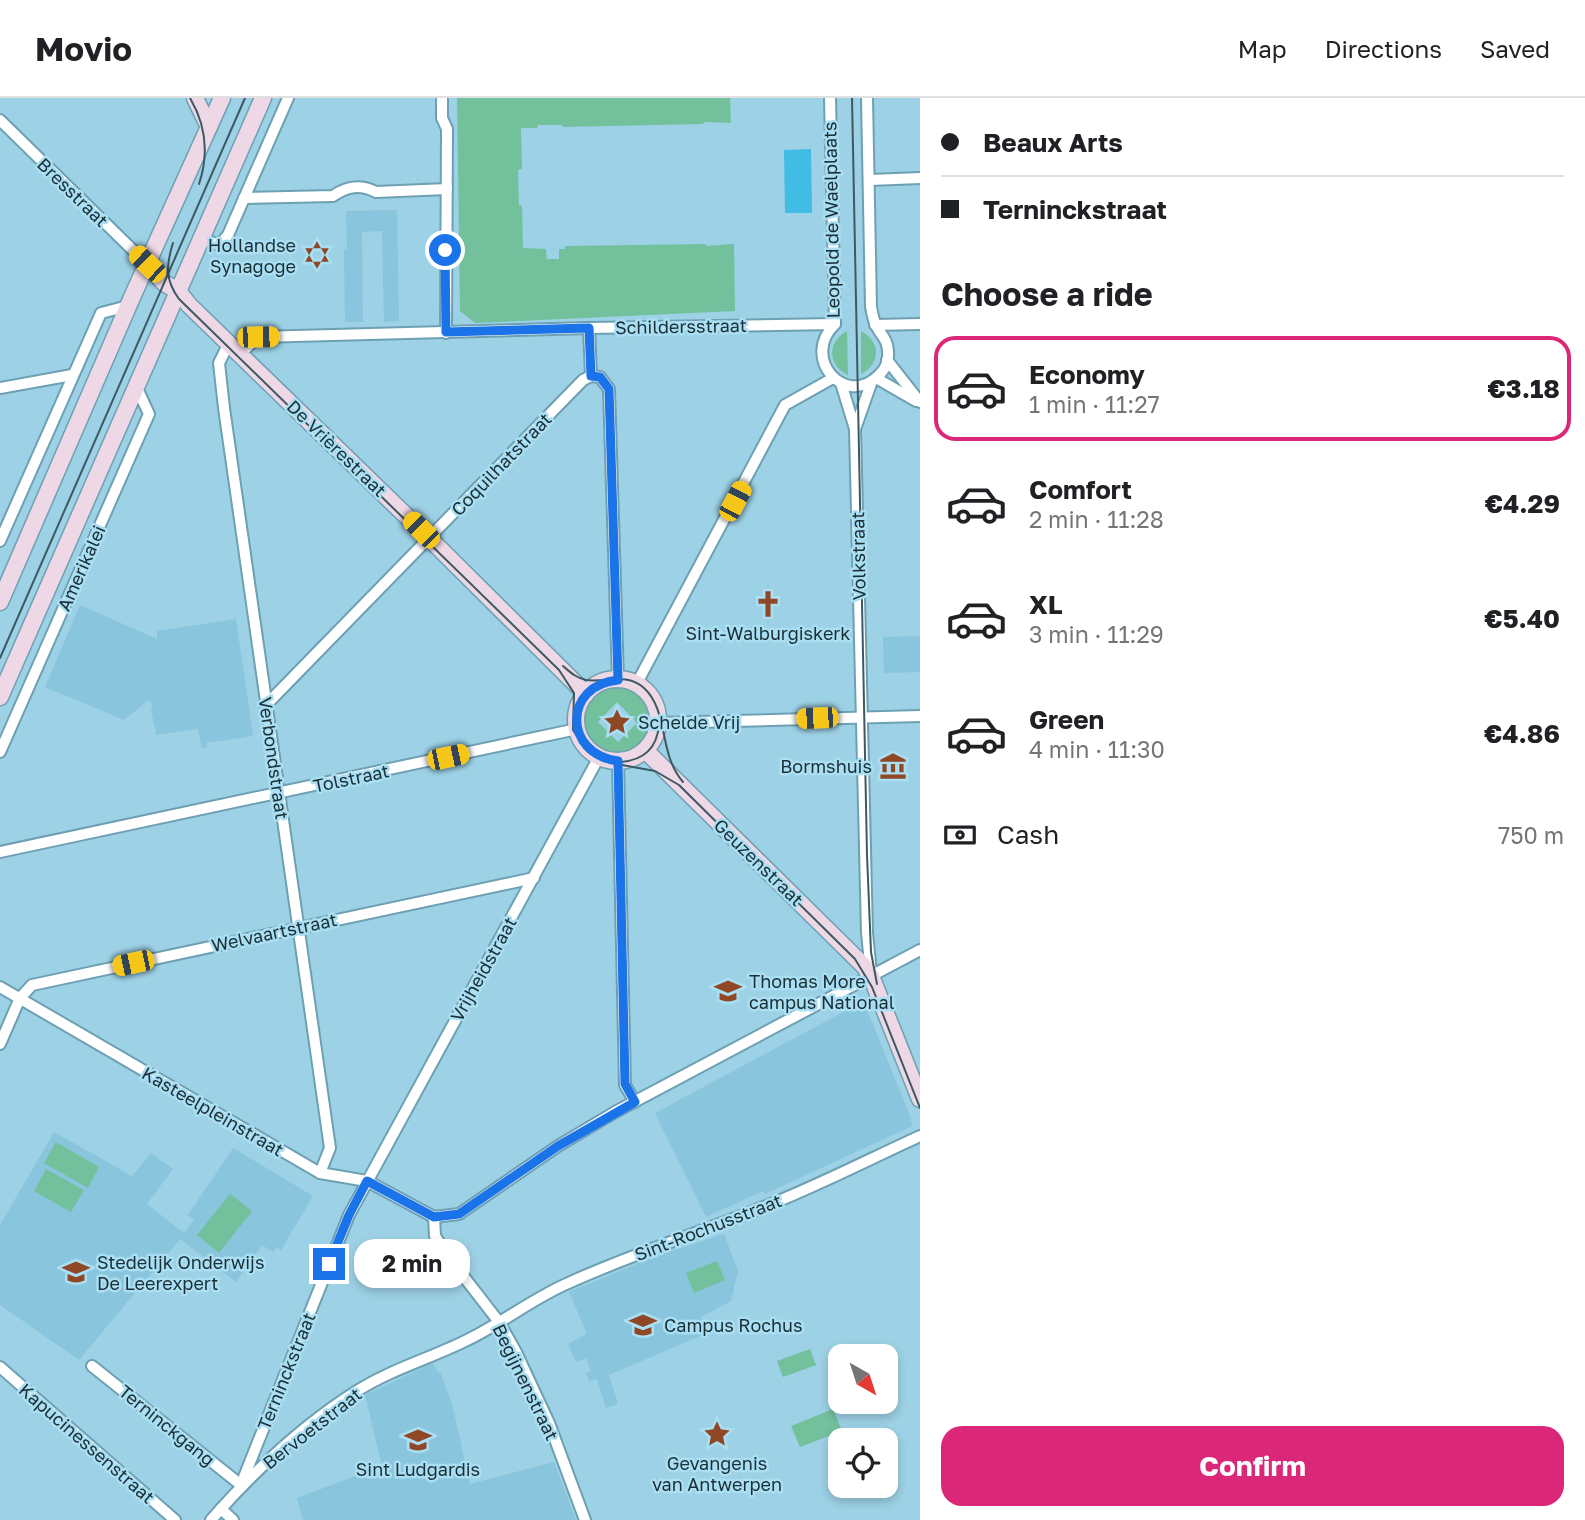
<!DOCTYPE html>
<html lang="en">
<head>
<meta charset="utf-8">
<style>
  body { margin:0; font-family:"Golos Text",sans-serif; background:#f6f6f6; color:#202124; height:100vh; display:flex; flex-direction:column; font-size:26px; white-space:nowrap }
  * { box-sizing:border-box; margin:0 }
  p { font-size:23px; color:#757577 }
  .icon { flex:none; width:38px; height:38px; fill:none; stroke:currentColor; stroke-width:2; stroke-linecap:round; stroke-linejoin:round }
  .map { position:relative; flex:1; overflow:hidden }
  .drawer { display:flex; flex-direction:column; background:#fff; width:665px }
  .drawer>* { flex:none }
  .top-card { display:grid; align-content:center; height:154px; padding:0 21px; background:#fff }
  .needle { width:46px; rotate:141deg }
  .fabs { position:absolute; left:828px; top:1246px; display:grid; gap:14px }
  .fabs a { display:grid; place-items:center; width:70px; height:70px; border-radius:14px; background:#fff; box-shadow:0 4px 10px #0003; font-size:35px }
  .end { position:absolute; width:32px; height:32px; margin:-16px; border:9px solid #1a73e8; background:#fff; box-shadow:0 0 0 4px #fff }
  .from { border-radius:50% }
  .bubble { position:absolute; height:49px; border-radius:21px; background:#fff; box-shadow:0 4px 10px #0003; font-size:23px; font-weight:700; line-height:49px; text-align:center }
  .car { position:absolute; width:21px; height:42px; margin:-21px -10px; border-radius:9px; box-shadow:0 0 5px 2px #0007; background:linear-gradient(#f5c518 24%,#345 0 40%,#f5c518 0 76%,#345 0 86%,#f5c518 0) }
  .top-card b { display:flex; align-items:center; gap:24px; height:66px; font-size:26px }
  .top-card b+b { border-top:2px solid #e0e0e0 }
  .top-card i { width:18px; height:18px; background:#202124 }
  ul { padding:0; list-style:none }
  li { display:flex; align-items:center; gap:21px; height:105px; margin:0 14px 10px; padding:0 7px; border:4px solid transparent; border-radius:21px }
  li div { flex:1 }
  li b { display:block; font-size:26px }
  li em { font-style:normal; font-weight:700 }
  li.current { border-color:#db2777 }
  li>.icon { width:63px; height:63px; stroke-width:1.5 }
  h2 { padding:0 21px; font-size:32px; line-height:84px }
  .pay { display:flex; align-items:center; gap:18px; height:77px; padding:0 21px; font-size:26px }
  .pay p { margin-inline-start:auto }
  .cta { display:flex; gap:14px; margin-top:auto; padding:14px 21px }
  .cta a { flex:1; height:80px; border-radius:21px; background:#db2777; color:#fff; font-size:28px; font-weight:700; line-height:80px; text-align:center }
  header { display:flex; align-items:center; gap:42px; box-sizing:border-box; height:98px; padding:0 35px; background:#fff; border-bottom:2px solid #e0e0e0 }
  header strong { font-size:33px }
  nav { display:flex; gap:38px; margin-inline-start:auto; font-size:24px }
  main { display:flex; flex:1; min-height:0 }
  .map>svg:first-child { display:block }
  .built { fill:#89c5dc }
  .green { fill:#73c09d; fill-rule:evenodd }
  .water { fill:#41bce4 }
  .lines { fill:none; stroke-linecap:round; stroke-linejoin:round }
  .street-casing { stroke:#6ea0b4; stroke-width:14 }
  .secondary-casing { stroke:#6ea0b4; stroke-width:19 }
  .street { stroke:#fff; stroke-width:10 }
  .secondary { stroke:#eed8e5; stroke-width:16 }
  .tram { stroke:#3c5963; stroke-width:2 }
  .route { stroke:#1a73e8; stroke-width:9 }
  .labels { text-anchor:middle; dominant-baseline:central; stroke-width:5; stroke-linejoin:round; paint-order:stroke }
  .street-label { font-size:18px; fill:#1a2f36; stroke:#aadef2 }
  .poi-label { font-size:18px; fill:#1a2f36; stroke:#aadef2; text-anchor:start }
</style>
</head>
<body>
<header>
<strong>Movio</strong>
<nav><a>Map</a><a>Directions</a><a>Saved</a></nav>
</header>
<main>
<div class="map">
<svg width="920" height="1422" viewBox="0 0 920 1422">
  <rect width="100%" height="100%" fill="#9dd1e5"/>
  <g class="built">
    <path d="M397,112L399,223L384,224L382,133L362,134L363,224H345L344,151H347L346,113Z"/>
    <path d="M80,507L157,541V533L236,521L253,638L206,645L207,649L202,650L198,631L156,637L151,611L153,607L149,602L124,622L45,589Z"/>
    <path d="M920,538V574L884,575L883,539Z"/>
    <path d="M860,905L864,906L872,924L910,1018L912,1028L765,1096L763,1093L706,1119L655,1015Z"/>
    <path d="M54,1034L132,1078L151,1055L173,1071L147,1106L184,1135L194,1122L188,1117L233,1050L313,1098L281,1152L277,1149L273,1154L262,1147L236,1184L180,1141L79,1262L0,1207V1127Z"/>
    <path d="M724,1136L738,1173L731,1203L701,1219L707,1235L609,1277L618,1306L606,1310L597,1281L589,1283L586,1276L591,1273L586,1260L576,1264L568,1246L587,1236L569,1194L656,1158Z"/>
    <path d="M433,1265L438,1275L440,1274L452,1306L470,1386L554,1364L576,1422H303L297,1400L382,1368L365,1297Z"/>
  </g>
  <g class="green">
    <path d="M457,0H730L731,25L704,24L703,26L563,29L562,27H538L537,30H521L522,71L518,72L519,107L522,108L523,150L546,151L547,161H559V151H565V148L706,146V148L734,146L735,213L475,225L460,213Z"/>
    <path d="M847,233L848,277C827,267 827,244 847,233Z"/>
    <path d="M861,233C881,243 881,266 861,276Z"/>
    <path d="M611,585C690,585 645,696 592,652C565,629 582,594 611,585ZM617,604L637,625L618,644L598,624Z"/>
    <path d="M56,1044L99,1069L88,1090L44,1065Z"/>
    <path d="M46,1071L84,1092L71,1114L34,1093Z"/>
    <path d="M230,1096L252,1113L219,1155L197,1137Z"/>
    <path d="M717,1163L725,1182L694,1195L686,1175Z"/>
    <path d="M810,1251L816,1267L783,1279L777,1263Z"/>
    <path d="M833,1311L842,1333L800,1349L791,1328Z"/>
  </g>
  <path class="water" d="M811,51L812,115H785L784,52Z"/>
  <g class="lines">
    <defs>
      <g id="street">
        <path d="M442,0V20L447,31L446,235"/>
        <path d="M830,0L835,226C800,260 845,310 878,278C885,272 889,263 888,254C888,240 879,236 875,225C873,220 872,214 871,209L867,0"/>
        <path d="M0,22L147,166"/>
        <path d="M870,82L920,80"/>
        <path d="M244,100L333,98C347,88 360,86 376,94L447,91"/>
        <path d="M202,141L217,146L223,143L228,137L288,0"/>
        <path d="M875,227L920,226"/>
        <path d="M589,230L591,278"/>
        <path d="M229,245L219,265L224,310L330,1050L320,1075"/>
        <path d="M240,256L258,239L589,230L835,226"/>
        <path d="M887,262L920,304"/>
        <path d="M591,278L600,279L609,291L618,582"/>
        <path d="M876,280L916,303"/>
        <path d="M841,285L855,331L867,835L871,875"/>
        <path d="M0,290L72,277"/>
        <path d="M855,331L872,283"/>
        <path d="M0,443L101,215L128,208"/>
        <path d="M637,585L785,307L833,280"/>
        <path d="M266,607L583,282L591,278"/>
        <path d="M659,625L920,618"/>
        <path d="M0,654L149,316L136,288"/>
        <path d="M618,663L625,987L635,1004"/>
        <path d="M0,754L577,631"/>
        <path d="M0,889L320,1075L367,1083L434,1119"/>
        <path d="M0,946L20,900L32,887L534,780"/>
        <path d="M434,1119L459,1116L558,1048L615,1014L920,852"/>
        <path d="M434,1119L435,1138L447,1157L499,1224L516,1254L549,1325L585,1422"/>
        <path d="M92,1268L241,1387"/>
        <path d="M0,1269L175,1422"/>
        <path d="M242,1384L349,1117L599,659"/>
        <path d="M221,1411L233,1422"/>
        <path d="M211,1422C254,1373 303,1327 357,1293C390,1272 428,1261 463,1244C498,1228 529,1203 564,1187C633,1155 706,1133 776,1104C825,1084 872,1060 920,1038"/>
      </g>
      <g id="secondary">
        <path d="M195,0L209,29"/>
        <path d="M147,166L164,185L178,193L189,207L429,440L586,596"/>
        <path d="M0,504L133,197L222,0"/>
        <circle cx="617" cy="622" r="41"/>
        <path d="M0,599L263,0"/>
        <path d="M645,652L864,868L871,878L920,1001"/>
      </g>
    </defs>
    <use href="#street" class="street-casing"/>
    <use href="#secondary" class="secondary-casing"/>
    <use href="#street" class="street"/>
    <use href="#secondary" class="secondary"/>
    <g class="tram">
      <path d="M190,0C206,27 209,56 199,86"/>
      <path d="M852,0L867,757L871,854L877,886"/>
      <path d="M173,145C166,167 165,182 179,201L559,572L574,595L573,632L587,653L600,661L611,665L655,673L679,687L855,861L872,889L920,1010"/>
      <path d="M0,560L245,0"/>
      <path d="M563,568C570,574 576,580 586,582C606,585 626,574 644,590C669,613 658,655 683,684"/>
      <path d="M621,664C644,662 657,650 659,627"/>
    </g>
  </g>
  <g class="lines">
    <path class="route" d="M329,1166L349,1117L367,1083L434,1119L459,1116L558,1048L635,1004L625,986L618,663C563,656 563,587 618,582L609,291L600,279L591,278L589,230L446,234L445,152"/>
  </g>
  <defs>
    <symbol id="synagogue-bare" viewBox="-9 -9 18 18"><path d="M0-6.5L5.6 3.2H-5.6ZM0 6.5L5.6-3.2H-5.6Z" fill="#8f4725" stroke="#aadef2" stroke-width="2.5" paint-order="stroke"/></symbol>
    <symbol id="church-bare" viewBox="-9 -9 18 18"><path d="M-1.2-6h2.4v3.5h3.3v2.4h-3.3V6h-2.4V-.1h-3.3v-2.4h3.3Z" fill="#8f4725" stroke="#aadef2" stroke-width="2.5" paint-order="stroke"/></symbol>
    <symbol id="sight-bare" viewBox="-9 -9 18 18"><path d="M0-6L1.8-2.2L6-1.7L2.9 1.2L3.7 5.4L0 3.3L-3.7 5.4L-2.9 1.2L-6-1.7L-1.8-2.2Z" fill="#8f4725" stroke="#aadef2" stroke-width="2.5" paint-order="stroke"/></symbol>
    <symbol id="museum-bare" viewBox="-9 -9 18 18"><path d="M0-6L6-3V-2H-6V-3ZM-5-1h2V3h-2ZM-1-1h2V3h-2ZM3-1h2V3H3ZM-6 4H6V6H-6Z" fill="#8f4725" stroke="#aadef2" stroke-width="2.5" paint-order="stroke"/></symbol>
    <symbol id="university-bare" viewBox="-9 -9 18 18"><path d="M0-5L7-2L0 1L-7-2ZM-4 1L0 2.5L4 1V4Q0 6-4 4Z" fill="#8f4725" stroke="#aadef2" stroke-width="2.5" paint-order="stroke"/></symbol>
    <symbol id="school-bare" viewBox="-9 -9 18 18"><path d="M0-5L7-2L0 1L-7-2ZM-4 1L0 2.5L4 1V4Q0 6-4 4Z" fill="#8f4725" stroke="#aadef2" stroke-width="2.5" paint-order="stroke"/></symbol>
  </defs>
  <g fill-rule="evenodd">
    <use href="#synagogue-bare" x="298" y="138" width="38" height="38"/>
    <use href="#church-bare" x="749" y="487" width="38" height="38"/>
    <use href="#sight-bare" x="598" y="605" width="38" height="38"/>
    <use href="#museum-bare" x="874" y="649" width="38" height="38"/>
    <use href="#university-bare" x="709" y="874" width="38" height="38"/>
    <use href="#school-bare" x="57" y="1155" width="38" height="38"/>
    <use href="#university-bare" x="624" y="1208" width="38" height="38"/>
    <use href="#sight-bare" x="698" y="1317" width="38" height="38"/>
    <use href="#school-bare" x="399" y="1323" width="38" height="38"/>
  </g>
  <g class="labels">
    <g class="street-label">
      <text transform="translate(73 94) rotate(44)">Bresstraat</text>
      <text transform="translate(831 122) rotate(-91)">Leopold de Waelplaats</text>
      <text transform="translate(681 228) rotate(-1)">Schildersstraat</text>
      <text transform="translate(337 350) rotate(44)">De Vrièrestraat</text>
      <text transform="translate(501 366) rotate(-46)">Coquilhatstraat</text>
      <text transform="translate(858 458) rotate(-91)">Volkstraat</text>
      <text transform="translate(81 470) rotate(-66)">Amerikalei</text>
      <text transform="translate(274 660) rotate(82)">Verbondstraat</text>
      <text transform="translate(351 680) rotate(-12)">Tolstraat</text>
      <text transform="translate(759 764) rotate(44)">Geuzenstraat</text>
      <text transform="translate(274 834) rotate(-12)">Welvaartstraat</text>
      <text transform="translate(483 871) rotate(-61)">Vrijheidstraat</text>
      <text transform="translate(213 1013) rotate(30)">Kasteelpleinstraat</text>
      <text transform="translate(708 1129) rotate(-21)">Sint-Rochusstraat</text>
      <text transform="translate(286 1273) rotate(-68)">Terninckstraat</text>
      <text transform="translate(526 1284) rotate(64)">Begijnenstraat</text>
      <text transform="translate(167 1327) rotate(39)">Terninckgang</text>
      <text transform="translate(312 1330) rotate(-38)">Bervoetstraat</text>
      <text transform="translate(87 1345) rotate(41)">Kapucinessenstraat</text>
    </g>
    <g class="poi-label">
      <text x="296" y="147" text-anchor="end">Hollandse<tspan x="296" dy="21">Synagoge</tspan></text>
      <text x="768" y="535" text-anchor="middle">Sint-Walburgiskerk</text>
      <text x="638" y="624">Schelde Vrij</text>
      <text x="872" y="668" text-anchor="end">Bormshuis</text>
      <text x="749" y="883">Thomas More<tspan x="749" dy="21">campus National</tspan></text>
      <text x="97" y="1164">Stedelijk Onderwijs<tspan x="97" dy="21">De Leerexpert</tspan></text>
      <text x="664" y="1227">Campus Rochus</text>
      <text x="717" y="1365" text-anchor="middle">Gevangenis<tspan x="717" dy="21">van Antwerpen</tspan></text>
      <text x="418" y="1371" text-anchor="middle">Sint Ludgardis</text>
    </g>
  </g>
</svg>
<div class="fabs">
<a><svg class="needle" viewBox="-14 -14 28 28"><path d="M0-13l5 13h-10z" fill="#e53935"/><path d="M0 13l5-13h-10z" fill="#757577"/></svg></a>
<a><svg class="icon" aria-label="locate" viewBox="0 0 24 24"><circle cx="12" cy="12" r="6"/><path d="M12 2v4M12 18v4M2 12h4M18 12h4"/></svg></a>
</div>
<i class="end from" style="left:445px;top:152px"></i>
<i class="end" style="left:329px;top:1166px"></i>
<div class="bubble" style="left:354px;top:1141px;width:116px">2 min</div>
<i class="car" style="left:147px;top:166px;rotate:314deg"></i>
<i class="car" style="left:258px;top:239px;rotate:89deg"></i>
<i class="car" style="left:735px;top:403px;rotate:28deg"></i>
<i class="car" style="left:421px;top:432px;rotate:315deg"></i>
<i class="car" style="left:817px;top:620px;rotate:268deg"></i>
<i class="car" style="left:448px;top:659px;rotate:78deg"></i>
<i class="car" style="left:133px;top:865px;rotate:258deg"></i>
</div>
<section class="drawer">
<div class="top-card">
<b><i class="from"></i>Beaux Arts</b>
<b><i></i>Terninckstraat</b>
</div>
<h2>Choose a ride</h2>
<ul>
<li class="current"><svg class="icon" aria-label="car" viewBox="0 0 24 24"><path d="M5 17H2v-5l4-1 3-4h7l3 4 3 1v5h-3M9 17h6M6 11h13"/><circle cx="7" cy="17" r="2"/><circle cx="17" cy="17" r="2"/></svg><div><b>Economy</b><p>1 min · 11:27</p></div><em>€3.18</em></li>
<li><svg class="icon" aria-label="car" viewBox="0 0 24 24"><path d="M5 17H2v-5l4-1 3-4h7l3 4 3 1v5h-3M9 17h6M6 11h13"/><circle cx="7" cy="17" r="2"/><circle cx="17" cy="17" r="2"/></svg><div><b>Comfort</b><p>2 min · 11:28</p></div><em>€4.29</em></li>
<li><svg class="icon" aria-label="car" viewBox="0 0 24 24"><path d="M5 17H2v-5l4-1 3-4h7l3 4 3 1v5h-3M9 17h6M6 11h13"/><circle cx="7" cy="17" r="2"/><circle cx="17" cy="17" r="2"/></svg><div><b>XL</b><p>3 min · 11:29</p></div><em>€5.40</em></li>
<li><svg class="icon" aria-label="car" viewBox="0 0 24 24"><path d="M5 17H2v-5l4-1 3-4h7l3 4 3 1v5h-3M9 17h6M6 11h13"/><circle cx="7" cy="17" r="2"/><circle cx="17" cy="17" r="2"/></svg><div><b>Green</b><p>4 min · 11:30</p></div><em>€4.86</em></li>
</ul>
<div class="pay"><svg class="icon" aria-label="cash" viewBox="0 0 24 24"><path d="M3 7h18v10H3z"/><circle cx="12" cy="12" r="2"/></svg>Cash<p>750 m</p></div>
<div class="cta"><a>Confirm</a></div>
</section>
</main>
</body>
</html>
